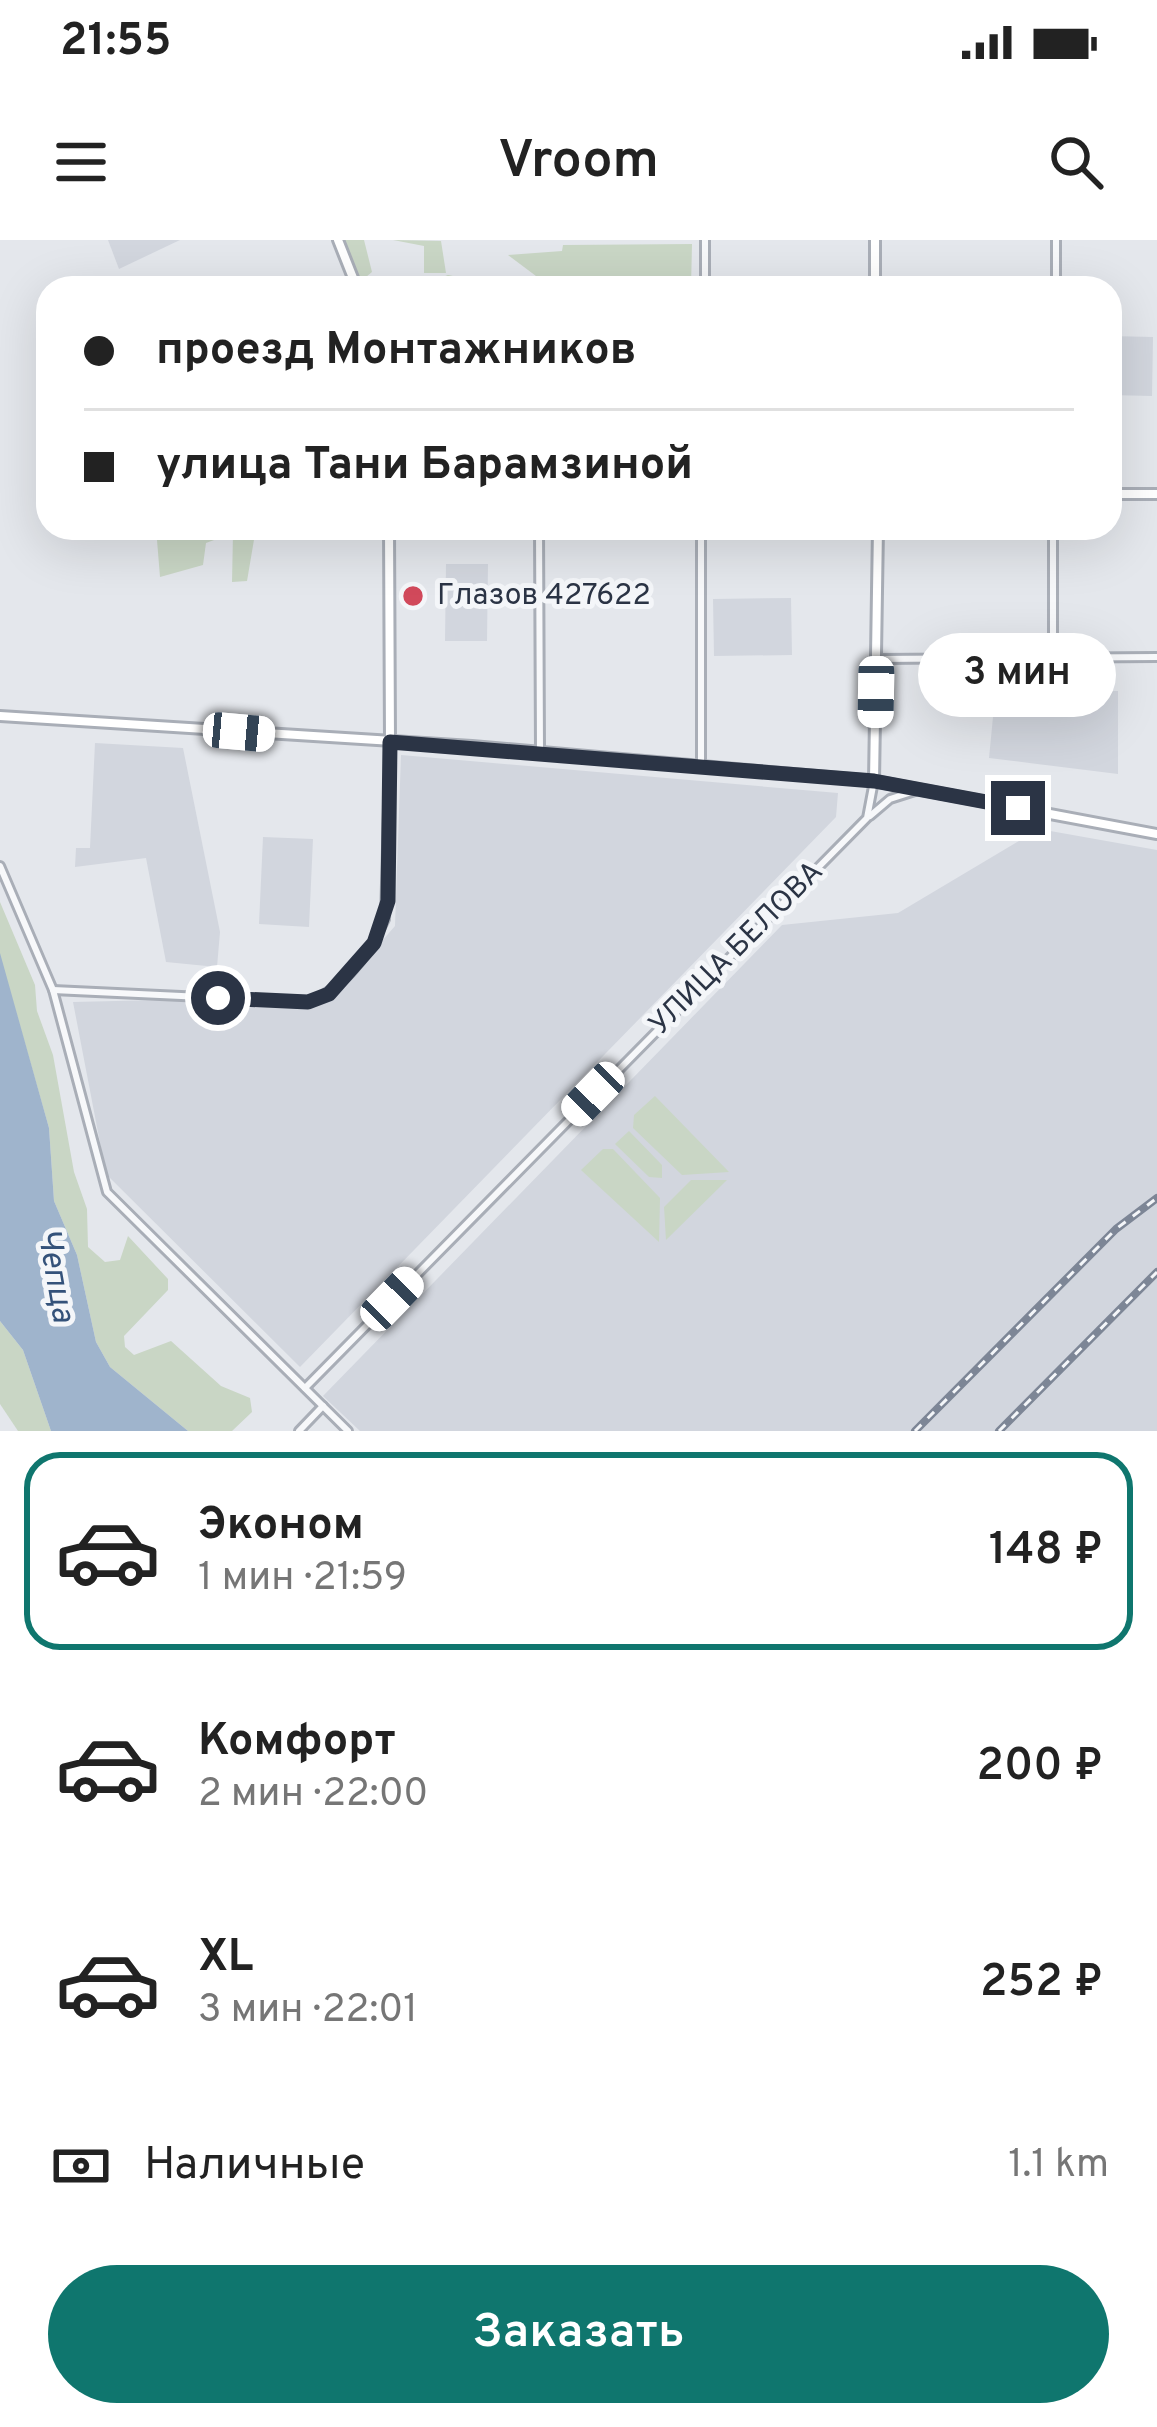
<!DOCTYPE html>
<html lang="ru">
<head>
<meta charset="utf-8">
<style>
  body { margin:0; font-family:Overpass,sans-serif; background:#f6f6f6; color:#222; height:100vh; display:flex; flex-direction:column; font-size:45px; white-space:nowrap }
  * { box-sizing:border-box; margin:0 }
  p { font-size:39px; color:#767676 }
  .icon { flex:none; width:66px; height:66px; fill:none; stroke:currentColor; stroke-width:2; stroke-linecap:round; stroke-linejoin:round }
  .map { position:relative; height:1191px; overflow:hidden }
  .sheet { display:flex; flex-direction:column; background:#fff; flex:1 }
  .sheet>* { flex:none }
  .banner { position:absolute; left:36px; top:36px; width:1086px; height:264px; border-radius:36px; box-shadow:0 12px 48px #0002; display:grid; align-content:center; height:264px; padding:0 48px; background:#fff }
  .end { position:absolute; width:54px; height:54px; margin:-27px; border:15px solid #2b3445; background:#fff; box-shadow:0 0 0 6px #fff }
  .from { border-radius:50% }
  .bubble { position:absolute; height:84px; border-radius:42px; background:#fff; box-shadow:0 12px 48px #0002; font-size:39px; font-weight:600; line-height:84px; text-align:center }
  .car { position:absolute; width:36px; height:72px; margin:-36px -18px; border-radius:15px; box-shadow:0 0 9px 3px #0007; background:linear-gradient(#fff 24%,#345 0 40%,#fff 0 76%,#345 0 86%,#fff 0) }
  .banner b { display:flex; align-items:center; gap:42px; height:114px; font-size:45px }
  .banner b+b { border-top:3px solid #e0e0e0 }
  .banner i { width:30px; height:30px; background:#222 }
  ul { padding:21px 0 0; list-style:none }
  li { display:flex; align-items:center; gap:36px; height:198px; margin:0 24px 18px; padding:0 24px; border:6px solid transparent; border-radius:36px }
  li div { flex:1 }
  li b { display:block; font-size:45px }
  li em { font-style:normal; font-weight:600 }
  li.current { border-color:#0f766e }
  li>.icon { width:108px; height:108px; stroke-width:1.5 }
  .pay { display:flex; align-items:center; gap:30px; height:132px; padding:0 48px; font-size:45px }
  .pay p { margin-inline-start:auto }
  .primary-button { display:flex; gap:24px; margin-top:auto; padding:24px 48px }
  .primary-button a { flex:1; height:138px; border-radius:72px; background:#0f766e; color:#fff; font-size:48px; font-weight:600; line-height:138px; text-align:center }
  .status { display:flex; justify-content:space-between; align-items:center; height:84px; padding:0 60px; background:#fff; direction:ltr }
  .status svg { height:33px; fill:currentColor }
  header { display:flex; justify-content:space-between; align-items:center; height:156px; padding:0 48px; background:#fff; font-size:54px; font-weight:600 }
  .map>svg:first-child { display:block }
  .built { fill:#d2d6de }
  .green { fill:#c9d6c5 }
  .water { fill:#9fb4cc }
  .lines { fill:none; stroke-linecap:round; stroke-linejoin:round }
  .street-casing { stroke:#a9aeb7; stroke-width:12 }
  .secondary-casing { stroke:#a9aeb7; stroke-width:14 }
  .street { stroke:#f7f8fa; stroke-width:6 }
  .secondary { stroke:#fff; stroke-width:8 }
  .rail-casing { stroke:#7d8696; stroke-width:8 }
  .rail { stroke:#f4f6f9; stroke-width:3; stroke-dasharray:9; stroke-linecap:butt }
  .route { stroke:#2b3445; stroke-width:15 }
  .poi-dot { fill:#d1495b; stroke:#f4f6f9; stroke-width:4.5 }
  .labels { text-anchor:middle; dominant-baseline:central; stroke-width:10; stroke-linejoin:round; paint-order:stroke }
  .poi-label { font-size:30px; fill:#2b3445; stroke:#f4f6f9; text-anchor:start }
  .street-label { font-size:30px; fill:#2b3445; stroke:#f4f6f9 }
  .water-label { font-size:33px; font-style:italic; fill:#34527a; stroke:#f4f6f9 }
</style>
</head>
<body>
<div class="status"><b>21:55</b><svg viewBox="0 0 49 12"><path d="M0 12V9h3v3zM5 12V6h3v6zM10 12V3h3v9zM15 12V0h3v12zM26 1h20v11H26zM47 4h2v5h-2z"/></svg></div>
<header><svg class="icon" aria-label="menu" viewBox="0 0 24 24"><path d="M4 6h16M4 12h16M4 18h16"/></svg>Vroom<svg class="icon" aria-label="search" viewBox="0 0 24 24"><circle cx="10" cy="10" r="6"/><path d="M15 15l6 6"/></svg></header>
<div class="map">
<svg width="1157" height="1191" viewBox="0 0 1157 1191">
  <rect width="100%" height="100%" fill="#e4e7ec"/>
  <g class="built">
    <path d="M108,0H180L119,29Z"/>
    <path d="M1110,96L1153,97L1152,156L1110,155Z"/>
    <path d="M446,324H488L487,401H445Z"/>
    <path d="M791,358L792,415L714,416L713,359Z"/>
    <path d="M1005,432H1102L1103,451H1118V534L989,518L993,477L1006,476Z"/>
    <path d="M95,503L183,508L220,692L217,727L166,722L146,618L75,627L76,608H90Z"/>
    <path d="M401,515L838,553L836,577L300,1127L106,934L73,762L334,756L395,686Z"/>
    <path d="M1039,589L1157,610V1191H360L323,1156L782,685L898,673Z"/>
    <path d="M263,597L313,599L309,687L259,684Z"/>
  </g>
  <g class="green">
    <path d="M343,0H364L372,32L360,42Z"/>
    <path d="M393,0L441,1L446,33H424V6Z"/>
    <path d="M692,4L691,48H552L508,15L562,11L563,5Z"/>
    <path d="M448,35L512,48H513H413Z"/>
    <path d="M207,288H256L247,341L232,342L233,293L206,303L203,325L160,337L157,300Z"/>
    <path d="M0,662L35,745L37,771L53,815L74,932L87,969L88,1007L105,1022L120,1020L128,996L168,1039V1050L124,1096L125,1107L134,1115L171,1101L221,1146L250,1158L252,1172L232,1191H188L110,1127L96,1102L77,1015L54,961L49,888L0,716Z"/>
    <path d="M655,856L729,932L682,935L633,888L634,875Z"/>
    <path d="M629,891L662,925V938L649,937L615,904Z"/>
    <path d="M603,909H613L660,958L659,1002L581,930Z"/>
    <path d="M691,940H727L666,1000L664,967Z"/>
    <path d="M0,1081L23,1110L51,1191H18L0,1164Z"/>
  </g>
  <path class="water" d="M0,713L49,888L54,961L77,1015L96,1102L110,1127L188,1191H51L23,1110L0,1081Z"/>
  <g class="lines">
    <defs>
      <g id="street">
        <path d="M705,48V0"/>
        <path d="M1056,48V0"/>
        <path d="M539,288L540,511"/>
        <path d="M1053,416V288"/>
        <path d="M877,419L1157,417"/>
        <path d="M701,526V288"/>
        <path d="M870,576L890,559L915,551"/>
        <path d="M0,626L53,750L107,952L348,1191"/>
        <path d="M53,750L308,762C346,748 369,714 385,679L390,502"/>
        <path d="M305,1148L867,578L874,541"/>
        <path d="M299,1191L323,1166"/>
      </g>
      <g id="secondary">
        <path d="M338,0L357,48"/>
        <path d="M875,0V48"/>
        <path d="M1110,254H1157"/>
        <path d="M389,288L390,502"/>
        <path d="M0,476L472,506L874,541L1157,594"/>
        <path d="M874,541L878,288"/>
      </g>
    </defs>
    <use href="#street" class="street-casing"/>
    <use href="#secondary" class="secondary-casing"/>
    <use href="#street" class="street"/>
    <use href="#secondary" class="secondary"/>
    <defs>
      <g id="rail">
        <path d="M915,1191L1116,989L1157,958"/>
        <path d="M999,1191L1157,1032"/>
      </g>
    </defs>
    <use href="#rail" class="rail-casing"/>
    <use href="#rail" class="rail"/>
  </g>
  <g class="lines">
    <path class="route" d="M218,758L308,762L329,754L374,703L388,661L390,502L874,541L1018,568"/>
  </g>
  <circle class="poi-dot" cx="413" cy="356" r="12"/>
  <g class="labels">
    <g class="poi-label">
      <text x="437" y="356">Глазов 427622</text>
    </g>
    <g class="street-label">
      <text transform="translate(737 709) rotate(-45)">УЛИЦА БЕЛОВА</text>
    </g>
    <g class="water-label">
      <text transform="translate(54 1036) rotate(80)">Чепца</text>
    </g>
  </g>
</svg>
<i class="end from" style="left:218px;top:758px"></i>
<i class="end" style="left:1018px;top:568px"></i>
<div class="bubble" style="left:918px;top:393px;width:198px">3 мин</div>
<i class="car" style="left:876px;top:452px;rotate:181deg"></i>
<i class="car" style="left:239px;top:492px;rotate:95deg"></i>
<i class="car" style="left:593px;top:854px;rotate:224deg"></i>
<i class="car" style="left:392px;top:1059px;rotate:44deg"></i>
<div class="banner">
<b><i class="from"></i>проезд Монтажников</b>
<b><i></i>улица Тани Барамзиной</b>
</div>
</div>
<section class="sheet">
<ul>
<li class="current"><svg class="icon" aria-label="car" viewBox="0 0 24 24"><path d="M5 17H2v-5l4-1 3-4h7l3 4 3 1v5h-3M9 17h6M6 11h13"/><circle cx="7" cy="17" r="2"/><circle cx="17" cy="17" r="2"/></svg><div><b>Эконом</b><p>1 мин · 21:59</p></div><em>148 ₽</em></li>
<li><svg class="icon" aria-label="car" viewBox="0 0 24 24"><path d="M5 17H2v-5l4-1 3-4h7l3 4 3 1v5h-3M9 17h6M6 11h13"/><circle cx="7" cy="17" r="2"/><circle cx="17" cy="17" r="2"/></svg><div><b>Комфорт</b><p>2 мин · 22:00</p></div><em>200 ₽</em></li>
<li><svg class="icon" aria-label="car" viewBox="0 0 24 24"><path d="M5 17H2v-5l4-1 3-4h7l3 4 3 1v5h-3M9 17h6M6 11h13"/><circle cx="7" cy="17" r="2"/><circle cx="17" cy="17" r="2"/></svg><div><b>XL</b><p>3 мин · 22:01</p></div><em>252 ₽</em></li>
</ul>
<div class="pay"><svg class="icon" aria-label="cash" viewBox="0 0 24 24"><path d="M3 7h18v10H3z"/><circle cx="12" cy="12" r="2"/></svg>Наличные<p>1.1 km</p></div>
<div class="primary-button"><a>Заказать</a></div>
</section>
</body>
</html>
